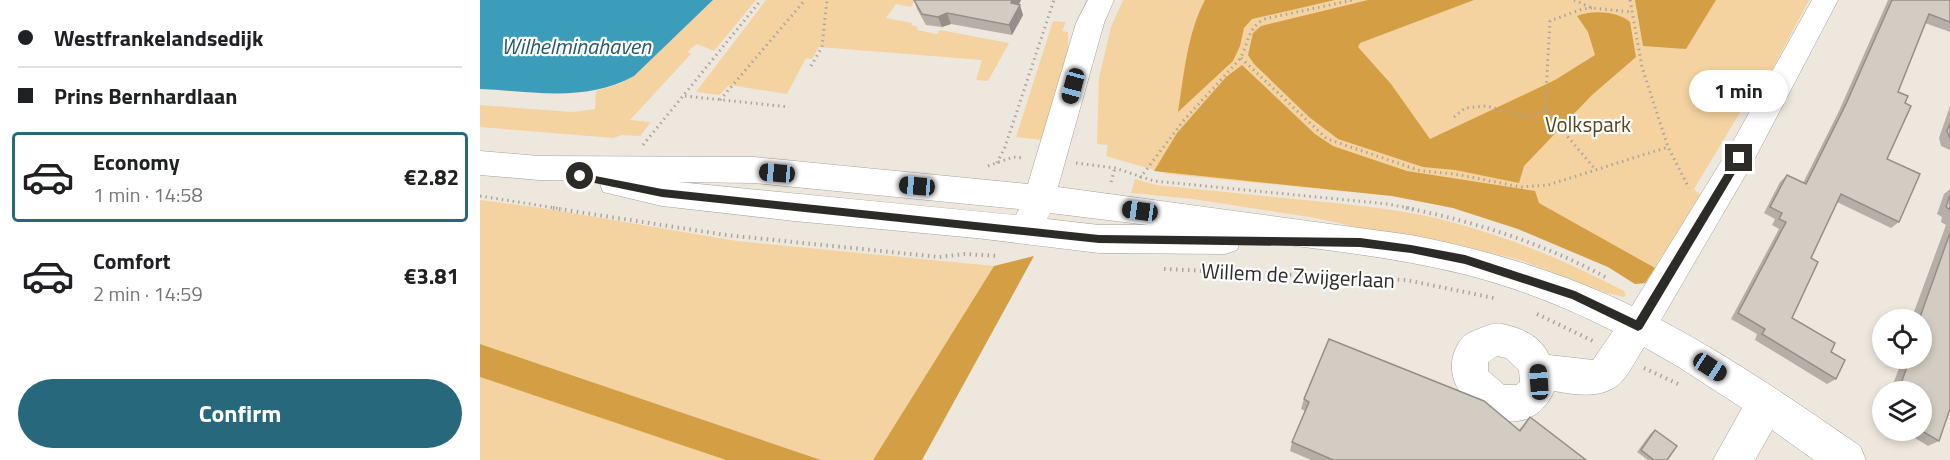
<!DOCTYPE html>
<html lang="en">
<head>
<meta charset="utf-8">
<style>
  body { margin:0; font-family:"Titillium Web",sans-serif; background:#f6f6f6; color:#202124; height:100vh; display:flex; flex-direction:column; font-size:22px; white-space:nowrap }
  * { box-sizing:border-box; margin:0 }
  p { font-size:20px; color:#757577 }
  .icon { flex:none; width:33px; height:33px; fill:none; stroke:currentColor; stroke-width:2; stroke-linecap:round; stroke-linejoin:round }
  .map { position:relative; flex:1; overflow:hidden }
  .sheet { display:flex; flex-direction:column; background:#fff; width:480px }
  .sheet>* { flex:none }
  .hud { display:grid; align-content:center; height:132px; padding:0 18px; background:#fff }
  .fabs { position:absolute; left:1392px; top:309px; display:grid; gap:12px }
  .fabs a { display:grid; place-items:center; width:60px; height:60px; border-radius:50%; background:#fff; box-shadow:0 3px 9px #0003; font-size:30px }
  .end { position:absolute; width:27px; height:27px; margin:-14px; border:8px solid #2d2b27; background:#fff; box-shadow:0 0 0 3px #fff }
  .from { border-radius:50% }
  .bubble { position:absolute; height:42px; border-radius:21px; background:#fff; box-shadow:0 3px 9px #0003; font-size:20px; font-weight:700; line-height:42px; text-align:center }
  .car { position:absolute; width:18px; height:36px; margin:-18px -9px; border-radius:8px; box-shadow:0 0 4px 2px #0007; background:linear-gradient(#222 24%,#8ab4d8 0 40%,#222 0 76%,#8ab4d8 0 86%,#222 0) }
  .hud b { display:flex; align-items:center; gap:21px; height:57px; font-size:22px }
  .hud b+b { border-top:2px solid #e0e0e0 }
  .hud i { width:15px; height:15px; background:#202124 }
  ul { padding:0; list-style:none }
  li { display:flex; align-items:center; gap:18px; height:90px; margin:0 12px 9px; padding:0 6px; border:3px solid transparent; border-radius:6px }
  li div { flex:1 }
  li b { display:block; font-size:22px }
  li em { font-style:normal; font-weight:700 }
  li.active { border-color:#27687c }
  li>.icon { width:54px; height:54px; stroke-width:1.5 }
  .primary-button { display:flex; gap:12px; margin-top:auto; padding:12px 18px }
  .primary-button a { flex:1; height:69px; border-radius:36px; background:#27687c; color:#fff; font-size:24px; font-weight:700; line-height:69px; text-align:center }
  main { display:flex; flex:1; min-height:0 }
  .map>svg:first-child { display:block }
  .green { fill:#f4d3a0 }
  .forest { fill:#d49f44 }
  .water { fill:#3b9dba }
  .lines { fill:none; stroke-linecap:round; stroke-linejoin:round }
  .minor-casing { stroke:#a69f96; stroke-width:1 }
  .path-far1 { stroke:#aba69e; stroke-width:3; stroke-dasharray:1.5 4; stroke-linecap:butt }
  .path { stroke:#aba69e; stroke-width:4; stroke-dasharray:1.5 4.5; stroke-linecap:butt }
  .minor { fill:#fff; fill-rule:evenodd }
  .wall { fill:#b5afa7 }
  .shaded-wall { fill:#948f88 }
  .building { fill:#d3ccc2; stroke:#948f88; stroke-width:1.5 }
  .route { fill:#2d2b27 }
  .labels { text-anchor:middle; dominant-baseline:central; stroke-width:4.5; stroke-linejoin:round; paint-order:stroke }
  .park-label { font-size:21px; fill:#5a431e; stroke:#fff }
  .street-label { font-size:21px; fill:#2d2b27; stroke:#fff }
  .water-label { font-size:22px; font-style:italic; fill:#265b6b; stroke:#fff }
</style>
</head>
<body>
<main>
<section class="sheet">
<div class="hud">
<b><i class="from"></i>Westfrankelandsedijk</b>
<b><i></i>Prins Bernhardlaan</b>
</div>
<ul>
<li class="active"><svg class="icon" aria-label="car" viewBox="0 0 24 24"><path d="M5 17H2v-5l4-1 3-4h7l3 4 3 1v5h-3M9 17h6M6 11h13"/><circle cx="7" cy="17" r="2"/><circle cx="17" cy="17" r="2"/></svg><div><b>Economy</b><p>1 min · 14:58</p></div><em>€2.82</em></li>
<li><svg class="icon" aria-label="car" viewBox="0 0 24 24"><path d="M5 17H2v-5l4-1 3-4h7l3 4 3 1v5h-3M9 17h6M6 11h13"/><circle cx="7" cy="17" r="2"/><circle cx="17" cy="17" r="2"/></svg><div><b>Comfort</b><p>2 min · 14:59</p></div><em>€3.81</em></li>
</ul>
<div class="primary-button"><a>Confirm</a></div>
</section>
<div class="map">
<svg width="1470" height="460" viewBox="0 0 1470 460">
  <rect width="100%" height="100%" fill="#eee7dd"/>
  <g class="green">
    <path d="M233,0H276L234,51L217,44L207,52L211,54L150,120L171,122L160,136L142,135L133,138L0,127V105L92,112L115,109L116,91L139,84L154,76Z"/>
    <path d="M286,0H435L431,7L416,4L406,18L432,23L431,25L438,27L437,30L457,34L460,30L529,43L508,81L496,80L502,60L339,47L332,59L326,58L307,94L249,85L239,95L216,92Z"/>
    <path d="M643,0H1329L1277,99L1270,96L1214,189L1220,195L1213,207L1165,283L1155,284L1128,267L1038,229L973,208L912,196L688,174L626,156L628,145L617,144L619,78L631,27Z"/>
    <path d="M573,21L586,22L582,31L588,32V61L563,140L536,137Z"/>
    <path d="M655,179L676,185C729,190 782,196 835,201C882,206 929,210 975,223C1034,239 1091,263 1144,291L1146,295L1144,297L1127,293L1040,260L974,244L903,233L836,218L713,199L651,193Z"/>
    <path d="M0,200L62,208L257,241L514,266L393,460H341L0,344Z"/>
    <path d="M0,377L33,387L246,460H0Z"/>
  </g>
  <g class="forest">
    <path d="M725,0H855L772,19L764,28L760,46L753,61L698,112C704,75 707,34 725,0Z"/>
    <path d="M888,0H994L880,43L878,47L911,84L950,139L1075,80L1115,55L1108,32L1097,16C1112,10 1137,11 1150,22L1156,57L1112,95L1044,166L1039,183L975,170L943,167L858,139L829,117L774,64L768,55L773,33L781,26Z"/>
    <path d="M1155,0H1236L1206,49L1163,46Z"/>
    <path d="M762,65L835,134L853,146L927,171L1055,191L1059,203L1175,268L1165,283L1155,284L1128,267L1038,229L973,208L912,196L674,171L697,133L746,77Z"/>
    <path d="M554,256L442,460H393L514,266Z"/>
    <path d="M0,344L341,460H246L0,377Z"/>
  </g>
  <path class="water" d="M0,0H233L154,76C105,103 53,91 0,89Z"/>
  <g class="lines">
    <defs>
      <path id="minor" d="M608,0H634L624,23L578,187L931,235C1007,250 1082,272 1152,306L1250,147L1332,0H1358L1272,164L1181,320C1251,357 1315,401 1380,446L1386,460H1334L1292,430L1275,460H1233L1262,408L1197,366L1164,347C1157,358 1151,370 1143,380C1126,400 1096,395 1074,391C1045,458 951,401 976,348C979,341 984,335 991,332C1001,328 1012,322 1022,324C1042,328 1060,336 1069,355L1113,360L1133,331C1086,307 1035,287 983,274C911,256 835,249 761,239L757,250L745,254L619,253L496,238L314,221L182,206L123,192L119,181L59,180L0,175V151L59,156L274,157L548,184L596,23ZM198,182L274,183L539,209L536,215ZM570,213L668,225H619L567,219ZM1017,356L1026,358L1039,370L1040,382L1036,385H1024L1008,371V362Z"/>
    </defs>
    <use href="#minor" class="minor-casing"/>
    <g class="path-far1">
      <path d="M1094,0L1112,8L1152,12"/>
      <path d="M1150,0L1162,67L1188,147L1209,188"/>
      <path d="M761,58L847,139L941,171L975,174L1041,187L1068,185L1188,147"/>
      <path d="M331,66L342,47L347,0"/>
      <path d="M205,96L309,107"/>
      <path d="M240,100L325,0"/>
      <path d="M1065,110L1070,21L1102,9L1112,8"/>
      <path d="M974,117L985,108L1006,106L1050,117L1065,110L1115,169"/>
      <path d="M163,145L281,0"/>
      <path d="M517,163L525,147L574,0"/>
      <path d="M596,163L635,168L674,181L908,204L934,209"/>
      <path d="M508,166L533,157L544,158"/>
      <path d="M660,178L704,120L759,60C770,43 765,31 784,19L873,0"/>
      <path d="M631,182L635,168"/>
      <path d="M0,196L82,209"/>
    </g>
    <g class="path">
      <path d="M73,208L246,235L459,257L485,254L518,256"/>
      <path d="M926,208C997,222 1065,244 1129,279"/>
      <path d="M684,269L926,280L1014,298"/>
      <path d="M1057,314L1113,341"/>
      <path d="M1164,368L1198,384"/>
    </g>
    <use href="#minor" class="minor"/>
  </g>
  <g class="wall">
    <path d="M434,0H541L539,4L543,15L532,35L471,24L462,27L446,25L437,9Z"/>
    <path d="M1408,0H1470V32L1445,23L1418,92L1425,103L1407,159L1419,222L1411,228L1357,202L1331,258L1312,318L1351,352L1356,379L1347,384L1275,340L1277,334L1251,319L1299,229L1292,225L1295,219L1284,213L1300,182L1307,175L1323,183L1359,111Z"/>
    <path d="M1470,106V150L1461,146L1459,138Z"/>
    <path d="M1470,189V409L1459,441L1448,446L1422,430H1442V392H1410L1423,358H1442V320H1431L1466,225L1461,222L1462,217L1457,214L1464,194Z"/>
    <path d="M824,399L1039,430L1050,417L1106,460H831L810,451L812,442L825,411L821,409Z"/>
    <path d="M1402,410V419L1400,417Z"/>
    <path d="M1175,430L1187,460H1168L1157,452L1171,433Z"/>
  </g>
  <g class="shaded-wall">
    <path d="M532,0H541L534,14L531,3Z"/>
    <path d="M540,5L543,15L532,35L529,25Z"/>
    <path d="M467,13L471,24L462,27L458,17Z"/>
  </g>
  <g class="building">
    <path d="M434,0H532L531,3L540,5L529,25L467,13L458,17L442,14Z"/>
    <path d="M1412,0H1470V22L1449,14L1418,92L1428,96L1425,103L1431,106L1407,159L1440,174L1419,222L1361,194L1331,258L1338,262L1312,318L1355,343L1351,352L1365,360L1356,379L1282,334L1285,329L1258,313L1306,222L1299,219L1302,213L1290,207L1307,175L1326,184L1366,104Z"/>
    <path d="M1470,123V139L1467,131Z"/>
    <path d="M1470,195V210L1466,207Z"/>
    <path d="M1470,233V409L1459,441L1440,430H1442V392H1418L1430,358H1442V320H1439Z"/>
    <path d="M849,339L1004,401L1040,431L1050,417L1106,460H853L812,442L829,402L824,399Z"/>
    <path d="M1175,430L1197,446L1187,460H1174L1161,450Z"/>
  </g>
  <path class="route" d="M1259,154L1264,158L1263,160L1162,329L1158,331L1092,299L985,264L931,253L880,247L619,243L182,197L100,180L95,176L100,173L182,189L619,235L880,238L931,245L985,255L1095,291L1156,320L1256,155Z"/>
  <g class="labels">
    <g class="park-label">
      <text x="1108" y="124">Volkspark</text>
    </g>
    <g class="street-label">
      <text transform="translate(818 275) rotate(3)">Willem de Zwijgerlaan</text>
    </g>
    <g class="water-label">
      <text x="96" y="46">Wilhelminahaven</text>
    </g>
  </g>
</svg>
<div class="fabs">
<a><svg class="icon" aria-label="locate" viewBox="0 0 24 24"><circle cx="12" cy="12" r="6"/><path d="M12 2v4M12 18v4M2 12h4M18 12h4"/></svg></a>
<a><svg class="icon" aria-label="layers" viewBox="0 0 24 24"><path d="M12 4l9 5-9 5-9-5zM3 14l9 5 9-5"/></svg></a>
</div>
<i class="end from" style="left:100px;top:176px"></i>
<i class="end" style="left:1259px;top:158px"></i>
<div class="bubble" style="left:1209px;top:70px;width:99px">1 min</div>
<i class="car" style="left:593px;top:86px;rotate:195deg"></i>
<i class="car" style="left:297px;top:173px;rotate:275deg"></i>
<i class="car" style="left:437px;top:186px;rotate:275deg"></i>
<i class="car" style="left:660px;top:211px;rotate:278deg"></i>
<i class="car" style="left:1230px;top:367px;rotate:123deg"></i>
<i class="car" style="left:1059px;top:382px;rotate:356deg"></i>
</div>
</main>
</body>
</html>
